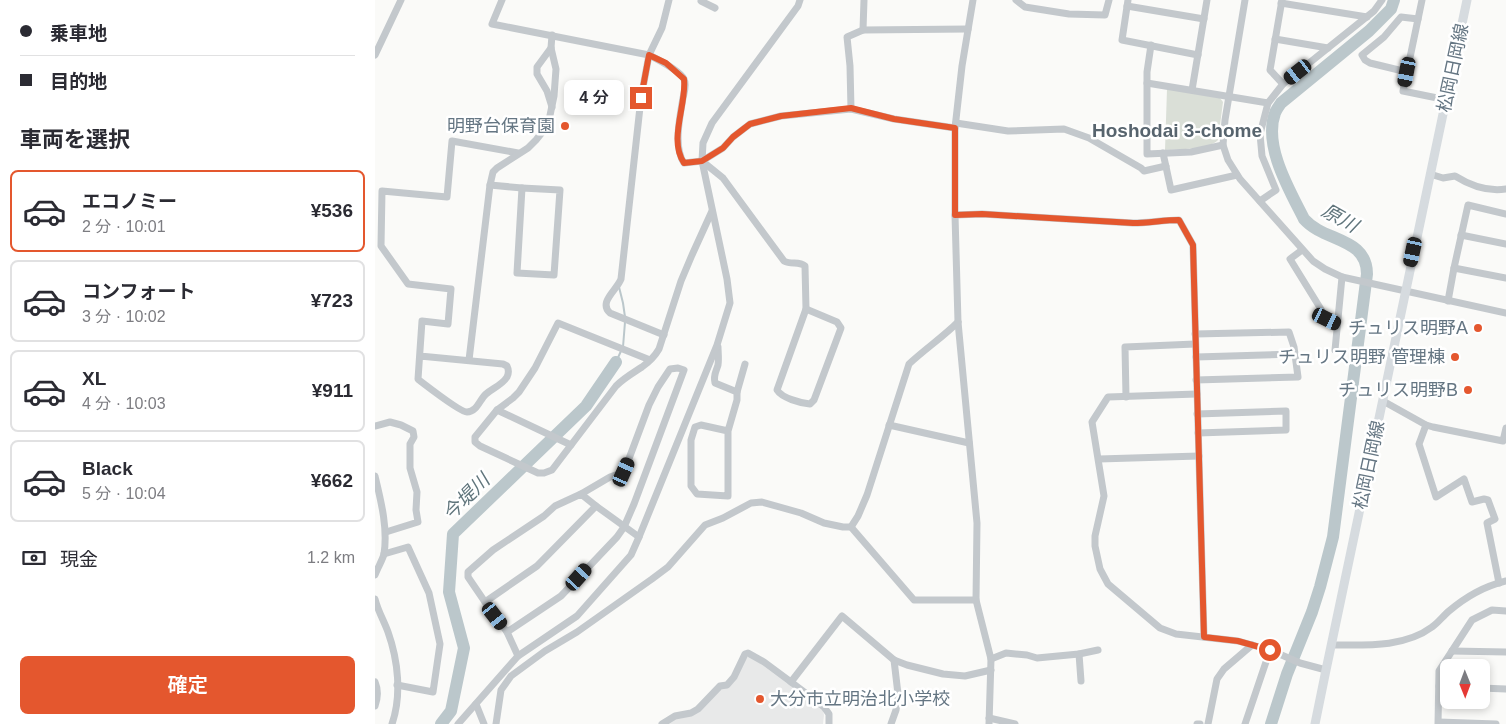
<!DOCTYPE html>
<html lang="ja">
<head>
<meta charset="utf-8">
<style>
  body { margin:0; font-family:Helvetica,"Noto Sans JP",sans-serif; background:#f2f2f3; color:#2b2b33; height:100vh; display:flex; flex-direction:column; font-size:19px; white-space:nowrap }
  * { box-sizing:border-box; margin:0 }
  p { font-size:16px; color:#7c7c81 }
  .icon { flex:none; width:28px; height:28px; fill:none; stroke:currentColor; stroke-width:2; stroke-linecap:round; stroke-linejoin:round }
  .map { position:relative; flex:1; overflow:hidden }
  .panel { display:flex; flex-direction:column; background:#fff; width:375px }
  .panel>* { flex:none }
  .banner { display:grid; align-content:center; height:110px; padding:0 20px; background:#fff }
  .needle { width:32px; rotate:179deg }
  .controls { position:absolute; left:1065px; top:659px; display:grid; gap:10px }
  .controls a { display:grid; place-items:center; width:50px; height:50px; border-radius:8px; background:#fff; box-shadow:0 2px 8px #0003; font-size:25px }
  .end { position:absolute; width:22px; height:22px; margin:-11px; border:6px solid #e4572e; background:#fff; box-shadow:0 0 0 2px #fff }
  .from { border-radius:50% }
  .bubble { position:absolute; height:35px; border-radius:8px; background:#fff; box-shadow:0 2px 8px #0003; font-size:16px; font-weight:600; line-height:35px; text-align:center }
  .car { position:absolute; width:15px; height:30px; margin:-15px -8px; border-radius:6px; box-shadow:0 0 4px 1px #0007; background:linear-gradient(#222 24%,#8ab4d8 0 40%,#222 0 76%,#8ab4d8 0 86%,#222 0) }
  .banner b { display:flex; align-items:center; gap:18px; height:48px; font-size:19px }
  .banner b+b { border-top:1px solid #e1e1e2 }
  .banner i { width:12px; height:12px; background:#2b2b33 }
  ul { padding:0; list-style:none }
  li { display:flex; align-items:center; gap:15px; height:82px; margin:0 10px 8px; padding:0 10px; border:2px solid #e1e1e2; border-radius:8px }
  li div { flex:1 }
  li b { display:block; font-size:19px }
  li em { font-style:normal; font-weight:600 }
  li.selected { border-color:#e4572e }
  li>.icon { width:45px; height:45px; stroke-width:1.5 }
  h2 { padding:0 20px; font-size:22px; line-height:60px }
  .pay { display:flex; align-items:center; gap:12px; height:55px; padding:0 20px; font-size:19px }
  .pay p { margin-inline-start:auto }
  .button { display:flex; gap:10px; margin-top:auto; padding:10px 20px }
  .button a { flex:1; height:58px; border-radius:8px; background:#e4572e; color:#fff; font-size:20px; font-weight:600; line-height:58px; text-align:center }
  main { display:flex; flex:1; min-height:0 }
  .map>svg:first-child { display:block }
  .built { fill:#e8e9e9 }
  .green { fill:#dadfd7 }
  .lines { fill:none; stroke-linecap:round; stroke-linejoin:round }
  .stream { stroke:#bbc7cb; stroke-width:2 }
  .river { stroke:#bbc7cb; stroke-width:12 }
  .minor { stroke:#c3c8cc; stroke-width:7 }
  .major { stroke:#d6dbdf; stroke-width:9 }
  .route { stroke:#e4572e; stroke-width:6 }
  .poi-dot { fill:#e4572e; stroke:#fff; stroke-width:2 }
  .labels { text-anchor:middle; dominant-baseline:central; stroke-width:5; stroke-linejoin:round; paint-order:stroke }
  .street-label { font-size:18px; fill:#657683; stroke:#fff }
  .poi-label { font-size:18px; fill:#657683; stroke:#fff; text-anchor:end }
  .neighbourhood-label { font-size:19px; font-weight:bold; fill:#57646e; stroke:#fff }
  .water-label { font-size:19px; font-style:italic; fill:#60757c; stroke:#fff }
</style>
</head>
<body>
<main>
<section class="panel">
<div class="banner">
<b><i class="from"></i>乗車地</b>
<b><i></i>目的地</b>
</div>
<h2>車両を選択</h2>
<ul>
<li class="selected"><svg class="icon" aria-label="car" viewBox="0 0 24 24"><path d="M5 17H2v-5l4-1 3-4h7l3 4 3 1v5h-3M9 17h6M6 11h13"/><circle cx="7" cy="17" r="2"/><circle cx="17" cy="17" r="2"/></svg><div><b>エコノミー</b><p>2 分 · 10:01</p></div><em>¥536</em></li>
<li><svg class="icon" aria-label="car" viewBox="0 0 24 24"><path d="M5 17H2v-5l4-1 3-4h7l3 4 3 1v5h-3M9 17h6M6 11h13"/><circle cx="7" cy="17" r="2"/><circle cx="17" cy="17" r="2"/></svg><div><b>コンフォート</b><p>3 分 · 10:02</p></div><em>¥723</em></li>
<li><svg class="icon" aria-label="car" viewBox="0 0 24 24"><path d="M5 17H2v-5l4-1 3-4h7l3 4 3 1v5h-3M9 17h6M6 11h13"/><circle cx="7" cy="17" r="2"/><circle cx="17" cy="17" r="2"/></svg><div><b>XL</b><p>4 分 · 10:03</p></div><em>¥911</em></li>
<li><svg class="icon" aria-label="car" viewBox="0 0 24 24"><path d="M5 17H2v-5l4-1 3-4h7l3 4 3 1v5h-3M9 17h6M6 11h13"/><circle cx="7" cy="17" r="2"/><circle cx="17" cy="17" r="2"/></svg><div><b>Black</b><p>5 分 · 10:04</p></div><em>¥662</em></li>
</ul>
<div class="pay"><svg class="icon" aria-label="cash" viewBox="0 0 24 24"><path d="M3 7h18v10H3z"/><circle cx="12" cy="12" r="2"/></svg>現金<p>1.2 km</p></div>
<div class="button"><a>確定</a></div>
</section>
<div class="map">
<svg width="1131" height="724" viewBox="0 0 1131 724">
  <rect width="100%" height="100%" fill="#fafaf8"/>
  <path class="built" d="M374,655L448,710L449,715L448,724H292L301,718L307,717L347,688Z"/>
  <path class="green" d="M792,89L845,98L848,102L843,140C834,150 803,149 790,150Z"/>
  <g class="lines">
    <g class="stream">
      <path d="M244,287L248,303L250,317"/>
      <path d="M248,347L250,322"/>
      <path d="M241,362L246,351"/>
    </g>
    <g class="river">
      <path d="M66,724L76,711L89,648L74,592L78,534L211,406L241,362"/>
      <path d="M896,724L912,674L937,612L945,587L958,537L992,274C992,237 949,242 929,219C915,191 888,146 900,113C901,110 904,106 906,103L994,31L1016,9L1019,0"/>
    </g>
    <g class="minor">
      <path d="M127,0L117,24L274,55C284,60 304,70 309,79C312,85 309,93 308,98C305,116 298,147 309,163L327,161L348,148L358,137L375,124L406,116L476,109L519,119L580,128"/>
      <path d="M598,0L587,66L580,128V215L583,322L602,523L601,600L616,659L614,724"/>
      <path d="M641,0L650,7L694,14L730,15L734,0"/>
      <path d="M753,0L747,40L823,55"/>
      <path d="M870,0L850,120L848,145L853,160L865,179L938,261L950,269L967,277L1131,313"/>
      <path d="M907,0L895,70L908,84"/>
      <path d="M1047,0L1028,91L1072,100"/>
      <path d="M326,1L340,8"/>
      <path d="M906,3L992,17"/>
      <path d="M752,6L829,19"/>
      <path d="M488,30L489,0"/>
      <path d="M900,39L953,48"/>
      <path d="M776,45L772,72V154L816,152L848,145"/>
      <path d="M176,48L162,67V74L172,91L177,107"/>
      <path d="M0,55L26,0"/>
      <path d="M1032,72L995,63L990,60L987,55L1009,37L1026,17L1043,19"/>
      <path d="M772,83L893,103"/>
      <path d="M817,90L832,0"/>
      <path d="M476,109L475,66L472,37L488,30L593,29"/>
      <path d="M581,123L633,131L689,129L714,138L766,168L769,171L791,166"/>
      <path d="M788,153L796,190L862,175"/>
      <path d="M327,161L348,178L409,261C416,265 424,261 430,266L431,309"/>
      <path d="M1055,174L1068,178L1080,176C1096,186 1112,192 1131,189"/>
      <path d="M115,185L147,188"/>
      <path d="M147,188L185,190L179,275L142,273Z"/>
      <path d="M885,201L901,190L887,156L885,134L893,103L908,84L999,11L1007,0"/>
      <path d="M580,215L607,214L758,223C773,223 789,220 804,220L818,245L829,637"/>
      <path d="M1086,235L1131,244"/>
      <path d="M927,250L915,259L952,319L962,324"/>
      <path d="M1079,268L1093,205L1131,214"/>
      <path d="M1073,301L1079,268L1131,278"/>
      <path d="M431,309L462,322L466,328L439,400L435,404C425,403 407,398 402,390Z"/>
      <path d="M820,334L914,332L919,347L923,377L821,380"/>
      <path d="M289,335L235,313C223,302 242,290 246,279L266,98L274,55L287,28L294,0"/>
      <path d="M343,347C343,353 344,359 343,365C341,372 338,375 340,383L362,392V400L353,431V496L322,494L316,486V440L320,427L326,425L353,431"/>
      <path d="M960,350L967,277"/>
      <path d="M45,356L128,364L132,366C134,370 134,373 132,377C127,385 118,388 111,394C105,399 102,412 92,412C85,412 52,386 44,380L43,379L47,321L73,324L76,289L33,284L6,246L7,191L72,197L77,141L143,153"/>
      <path d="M821,357L920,354"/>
      <path d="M94,360L115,185L118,172L122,168L153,148L161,140L173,125L179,96L181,69L176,48L177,35"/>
      <path d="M275,360L183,323L160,368L144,392L138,398L122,410L100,437V442L105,446L163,473H169L177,470L241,386C249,378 258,373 267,367C274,362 280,356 284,349L306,281L317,255L337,211"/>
      <path d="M362,392L370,364"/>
      <path d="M822,394L733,397L717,422L729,496L720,536V546L725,569L733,584L785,628L801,634L863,641L895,650L925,663L951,670"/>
      <path d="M751,397L750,347L820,344"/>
      <path d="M1008,401L1051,425L1044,444L1061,497L1089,479L1097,502L1109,499L1113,500L1120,519L1112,523L1124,583"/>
      <path d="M122,410L196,445"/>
      <path d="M822,414L911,411V430L823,433"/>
      <path d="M514,425L594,443"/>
      <path d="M1051,425L1058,427L1128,441L1131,428"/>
      <path d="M0,426L15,422L26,425L38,431L39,437L35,444V468L42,492L41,510L43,522L11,532"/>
      <path d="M724,459L824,456"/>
      <path d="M0,476C6,501 13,528 9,554C8,559 2,569 0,575"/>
      <path d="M476,527L483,516L492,495L534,364C550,349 568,337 583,322"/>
      <path d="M9,554L33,547L54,593L65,644L58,692L22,685"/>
      <path d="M0,599C3,611 9,621 13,632C23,660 27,695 17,724"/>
      <path d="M110,602L93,577V572L118,550L169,516L180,506L206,494L221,506"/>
      <path d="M132,632L186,596L242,537L249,527L259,504L309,370L303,368L295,369L283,387L274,405L249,472L235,477L206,494"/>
      <path d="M956,645C989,645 1029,648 1057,627C1063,623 1068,616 1074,611C1092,596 1108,587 1131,581"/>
      <path d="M1077,651L1131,652"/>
      <path d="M704,654L706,681"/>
      <path d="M143,656L132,632L110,602L162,566L221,506L264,537"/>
      <path d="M616,659L631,653L652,655L662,658L704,654L723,650"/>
      <path d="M0,682C3,689 3,698 0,706"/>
      <path d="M1064,686L1074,687"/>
      <path d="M1106,688L1131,689"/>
      <path d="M101,704L109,724"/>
      <path d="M614,718L640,724"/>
      <path d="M1064,722L1121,724"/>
      <path d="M83,724L143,656L202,616L256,555L264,537L342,345L355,303L352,279L327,161L328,143L337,123L423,6L425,0"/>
      <path d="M121,724L126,690L136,676L170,651L202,632L277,579L293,567L330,525L348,518L376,503L387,502L426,513L449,523L468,527H476L539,600H601"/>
      <path d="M287,724L300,716L316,713L323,709L345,686L352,685L359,677L370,654L373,653L389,662L416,682"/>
      <path d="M454,724V714L449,707L416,682L467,616L519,660L532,665L568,674L590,676L616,670"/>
      <path d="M516,724L521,710L523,694L519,660"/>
      <path d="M822,724H825"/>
      <path d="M833,724L842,679L849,669L877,645"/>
      <path d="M870,724L895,650"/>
      <path d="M1063,724L1064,671L1097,620L1117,610L1131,611"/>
    </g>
    <path class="major" d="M940,724L951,670L1092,0"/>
  </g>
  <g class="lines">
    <path class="route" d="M266,98L274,55L291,63L309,79C312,104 293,140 309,163L327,161L348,148L358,137L375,124L406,116L476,108L519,119L580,128V215L607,214L758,223C774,223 789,220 804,220L818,245L829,637L863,641L895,650"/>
  </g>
  <g class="poi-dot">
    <circle cx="190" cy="126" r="5"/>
    <circle cx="1103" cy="328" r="5"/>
    <circle cx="1080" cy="357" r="5"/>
    <circle cx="1093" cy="390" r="5"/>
    <circle cx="385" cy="699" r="5"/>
  </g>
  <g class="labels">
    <g class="street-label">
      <text transform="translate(1078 68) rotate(-78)">松岡日岡線</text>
      <text transform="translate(994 465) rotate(-78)">松岡日岡線</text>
    </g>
    <g class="poi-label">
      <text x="180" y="126">明野台保育園</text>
      <text x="1093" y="328">チュリス明野A</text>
      <text x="1070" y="357">チュリス明野 管理棟</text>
      <text x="1083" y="390">チュリス明野B</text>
      <text x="395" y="699" text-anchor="start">大分市立明治北小学校</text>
    </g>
    <g class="neighbourhood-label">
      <text x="802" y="130">Hoshodai 3-chome</text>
    </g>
    <g class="water-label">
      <text transform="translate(965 218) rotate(29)">原川</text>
      <text transform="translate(91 497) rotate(-45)">今堤川</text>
    </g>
  </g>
</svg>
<div class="controls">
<a><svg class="needle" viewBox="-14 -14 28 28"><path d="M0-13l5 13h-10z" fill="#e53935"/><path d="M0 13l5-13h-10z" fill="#7c7c81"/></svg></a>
</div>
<i class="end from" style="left:895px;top:650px"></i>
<i class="end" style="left:266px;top:98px"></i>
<div class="bubble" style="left:189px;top:80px;width:60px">4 分</div>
<i class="car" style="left:923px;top:72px;rotate:232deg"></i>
<i class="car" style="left:1032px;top:72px;rotate:191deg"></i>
<i class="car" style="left:1038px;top:252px;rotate:192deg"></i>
<i class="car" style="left:952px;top:319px;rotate:116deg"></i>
<i class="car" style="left:249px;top:472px;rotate:24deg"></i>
<i class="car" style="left:204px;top:577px;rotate:42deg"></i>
<i class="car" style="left:120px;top:616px;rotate:142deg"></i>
</div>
</main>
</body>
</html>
